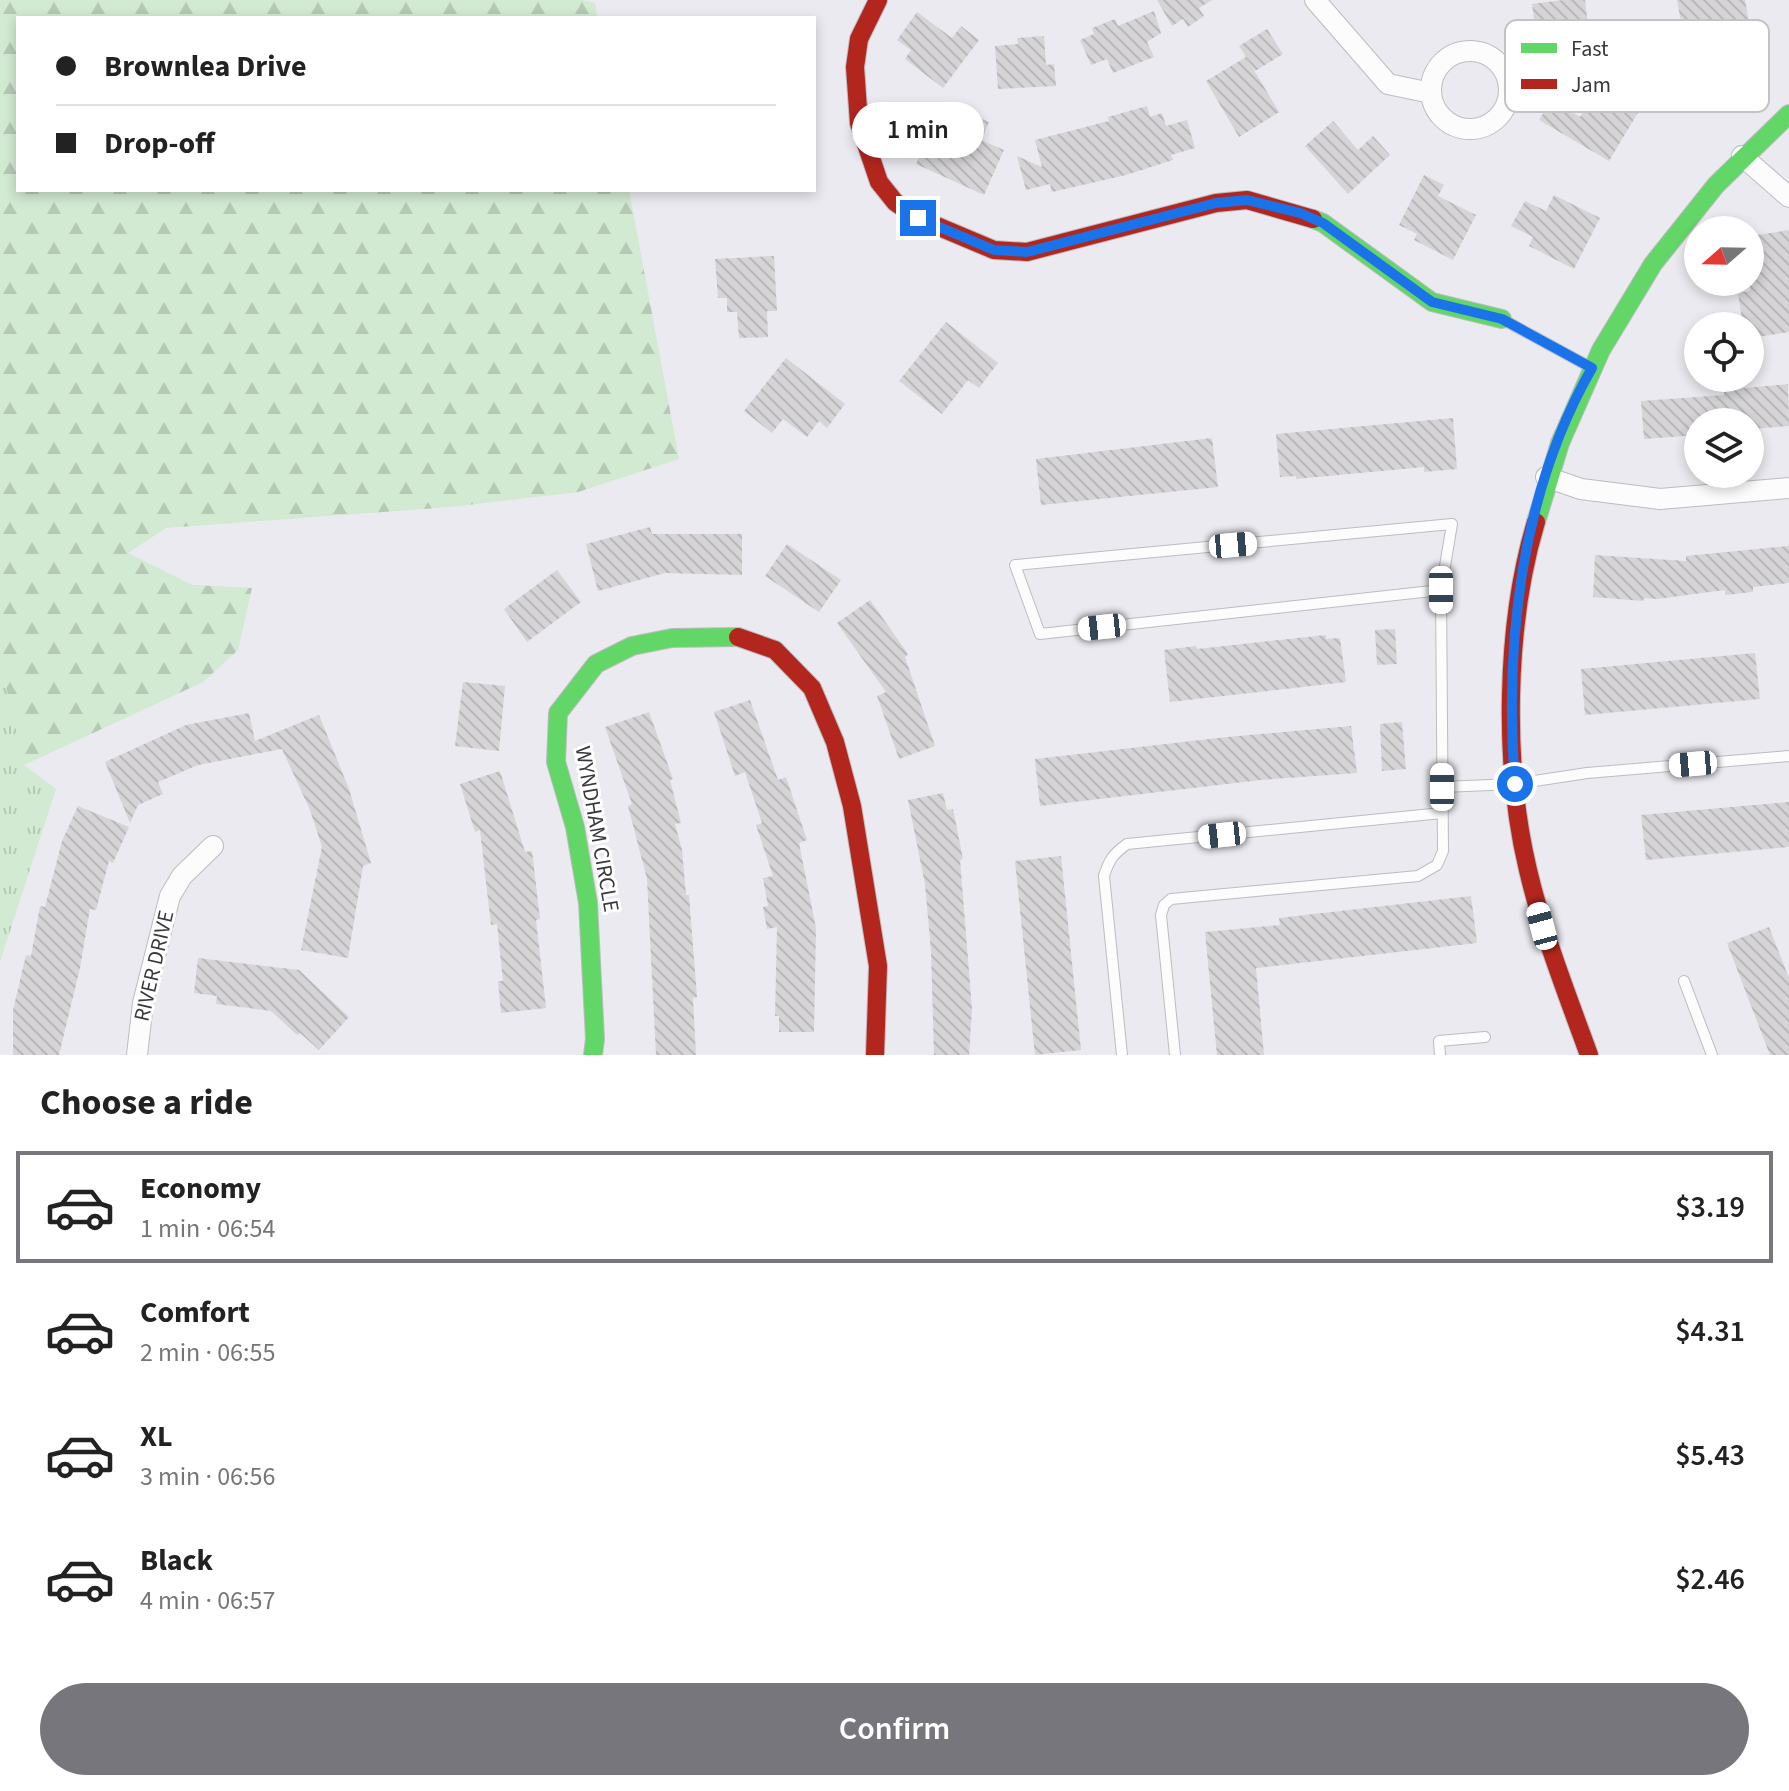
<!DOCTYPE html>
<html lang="en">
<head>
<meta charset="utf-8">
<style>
  body { margin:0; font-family:"Source Sans 3",sans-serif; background:#f6f6f6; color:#222; height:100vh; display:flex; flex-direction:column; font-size:30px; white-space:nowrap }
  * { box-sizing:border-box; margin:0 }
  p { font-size:26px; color:#767676 }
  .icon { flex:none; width:44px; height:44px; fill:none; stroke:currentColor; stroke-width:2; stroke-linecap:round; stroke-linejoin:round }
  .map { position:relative; height:1055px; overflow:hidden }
  .details { display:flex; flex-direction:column; background:#fff; flex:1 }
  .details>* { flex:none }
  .guide { position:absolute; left:16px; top:16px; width:800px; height:176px; border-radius:0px; box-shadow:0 4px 12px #0003; display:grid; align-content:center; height:176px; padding:0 40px; background:#fff }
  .needle { width:52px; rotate:250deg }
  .buttons { position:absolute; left:1684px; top:216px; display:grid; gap:16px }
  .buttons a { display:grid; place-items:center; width:80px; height:80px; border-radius:50%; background:#fff; box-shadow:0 4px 12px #0003; font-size:40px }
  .end { position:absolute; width:36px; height:36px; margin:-18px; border:10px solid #1a73e8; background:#fff; box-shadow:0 0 0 4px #fff }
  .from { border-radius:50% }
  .bubble { position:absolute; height:56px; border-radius:28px; background:#fff; box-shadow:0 4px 12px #0003; font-size:26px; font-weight:600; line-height:56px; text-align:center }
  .car { position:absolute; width:24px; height:48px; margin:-24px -12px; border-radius:10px; box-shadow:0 0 6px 2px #0007; background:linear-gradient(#fff 24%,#345 0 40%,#fff 0 76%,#345 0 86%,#fff 0) }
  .guide b { display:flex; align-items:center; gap:28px; height:76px; font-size:30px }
  .guide b+b { border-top:2px solid #e0e0e0 }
  .guide i { width:20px; height:20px; background:#222 }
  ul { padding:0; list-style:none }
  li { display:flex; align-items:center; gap:24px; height:112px; margin:0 16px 12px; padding:0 24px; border:4px solid transparent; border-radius:0px }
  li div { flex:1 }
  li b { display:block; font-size:30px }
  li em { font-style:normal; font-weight:600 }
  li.active { border-color:#76767c }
  li>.icon { width:72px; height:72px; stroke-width:1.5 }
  h2 { padding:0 40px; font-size:36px; line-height:96px }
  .button { display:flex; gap:16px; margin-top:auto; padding:16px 40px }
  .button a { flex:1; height:92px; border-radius:48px; background:#76767c; color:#fff; font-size:32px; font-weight:600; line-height:92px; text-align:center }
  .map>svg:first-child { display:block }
  .forest { fill:url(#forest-firs) }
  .park { fill:url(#park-tufts) }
  .building { fill:url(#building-back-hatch) }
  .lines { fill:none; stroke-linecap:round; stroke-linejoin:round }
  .lane-casing { stroke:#bcbcc1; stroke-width:12 }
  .street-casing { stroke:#bcbcc1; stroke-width:22 }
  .fast-casing { stroke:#bcbcc1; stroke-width:20 }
  .jam-casing { stroke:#bcbcc1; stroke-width:20 }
  .lane { stroke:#fcfcfd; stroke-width:10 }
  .street { stroke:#fcfcfd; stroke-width:20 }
  .fast { stroke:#63d668; stroke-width:18 }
  .jam { stroke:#b3261e; stroke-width:18 }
  .route { stroke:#1a73e8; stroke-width:10 }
  .labels { text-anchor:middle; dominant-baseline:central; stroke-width:6; stroke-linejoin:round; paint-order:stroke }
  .street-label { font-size:22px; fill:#38383d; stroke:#fff }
  .key { fill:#fff; stroke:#c3c3c5; stroke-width:2 }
  .key-label { font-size:22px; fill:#38383d }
</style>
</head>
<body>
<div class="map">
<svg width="1789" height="1055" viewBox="0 0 1789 1055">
  <defs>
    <pattern id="forest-firs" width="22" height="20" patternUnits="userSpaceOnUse" patternTransform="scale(2)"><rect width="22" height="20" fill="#d2e9d2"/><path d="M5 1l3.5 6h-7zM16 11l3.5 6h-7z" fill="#b5c9b5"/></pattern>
    <pattern id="park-tufts" width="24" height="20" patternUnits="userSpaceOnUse" patternTransform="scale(2)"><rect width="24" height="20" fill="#d2e9d2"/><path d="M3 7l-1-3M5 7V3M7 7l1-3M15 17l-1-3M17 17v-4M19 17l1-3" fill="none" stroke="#b5c9b5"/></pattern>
    <pattern id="building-back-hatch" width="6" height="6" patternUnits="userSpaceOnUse" patternTransform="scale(2)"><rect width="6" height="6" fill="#d6d4d6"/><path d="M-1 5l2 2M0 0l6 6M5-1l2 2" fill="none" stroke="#b8b7b9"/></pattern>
  </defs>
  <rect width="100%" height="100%" fill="#eaeaf0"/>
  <path class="forest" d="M0,0H583L595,3L597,18H18V190H629L679,459L578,492L451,507L166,528L128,553L192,585L252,588L238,650L203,682L24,765L0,786Z"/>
  <path class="park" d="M0,660L24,765L56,789L0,962Z"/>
  <g class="building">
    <path d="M1157,0H1212L1199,8L1204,16L1188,27L1183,19L1172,26Z"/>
    <path d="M1563,0H1585L1592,60L1553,65L1548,25L1535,27L1532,4Z"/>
    <path d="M1677,0H1745L1750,28L1728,32L1729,38L1705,42L1703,34L1684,38Z"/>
    <path d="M1154,11L1161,33L1147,42L1154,57L1113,73L1107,59L1091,65L1080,40L1094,34L1092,28L1115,19L1118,26Z"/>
    <path d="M917,12L952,38L961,26L979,40L943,88L905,59L911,50L897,40Z"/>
    <path d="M1267,29L1283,54L1255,71L1239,46Z"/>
    <path d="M1044,36L1046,65L1054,64L1056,86L998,89L995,46L1018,44L1017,38Z"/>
    <path d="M1246,57L1279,112L1239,137L1206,81Z"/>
    <path d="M1604,77L1645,101L1609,161L1539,120L1552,100L1580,117Z"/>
    <path d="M943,102L989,122L981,140L1004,150L984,195L916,164Z"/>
    <path d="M1147,106L1150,117L1162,113L1166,126L1187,120L1195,148L1171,155L1173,160L1126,175L1052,192L1050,184L1026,190L1017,156L1042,167L1035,140L1109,121L1108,117Z"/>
    <path d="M1333,121L1358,150L1373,136L1390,155L1348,194L1305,146Z"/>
    <path d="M1424,175L1444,185L1438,196L1476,215L1453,260L1414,240L1417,234L1399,225Z"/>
    <path d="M1554,195L1600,218L1574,269L1529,246L1533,237L1511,226L1525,201L1546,211Z"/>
    <path d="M1789,230V332L1750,338V326H1743L1738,293L1750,291V236Z"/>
    <path d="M774,256L777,311H767L768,337L739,338L737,312H727V298H718L715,259Z"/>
    <path d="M946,322L998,363L979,388L968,380L942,414L899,381Z"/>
    <path d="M786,358L845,404L827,428L819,421L807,437L783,419L772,433L744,411Z"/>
    <path d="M1788,384L1789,426L1750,429V422H1698V435L1644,439L1641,401L1724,395V390Z"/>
    <path d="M1453,418L1457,469L1424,472V467L1296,479V476L1280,477L1276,434Z"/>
    <path d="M1212,438L1218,487L1041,505L1036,459Z"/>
    <path d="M650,527L652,534H742V575L665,573L598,591L586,544Z"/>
    <path d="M787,544L841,580L819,612L765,576Z"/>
    <path d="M1789,546V583L1753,587V592L1725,595V590L1657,599L1644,598L1643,601L1593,597L1595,555L1686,561V556Z"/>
    <path d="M557,570L581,602L527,642L504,609Z"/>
    <path d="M870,600L908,654L905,657L935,746L899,759L877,696L886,692L837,623Z"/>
    <path d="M1395,629L1397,664L1377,665L1375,630Z"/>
    <path d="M1326,635V639L1340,638L1346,682L1170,702L1164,650L1196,646L1197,649Z"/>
    <path d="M1755,653L1760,699L1585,715L1581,669Z"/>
    <path d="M463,682L505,686L499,751L455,746Z"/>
    <path d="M750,700L778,780L786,777L807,840L799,843L816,928L814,1032H779V1016H775L777,927L767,929L763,907L768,906L763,878L773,876L756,825L762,823L745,772L735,776L714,712Z"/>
    <path d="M649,712L673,779L670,780L681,823L675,824L682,850L686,895H689L697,997L693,998L696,1055H656L647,879L628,806L632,804L605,727Z"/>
    <path d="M249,713L255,741L319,715L349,789L371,863L363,866L348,958L301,950L322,847L310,810L282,749L198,765L158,782L163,794L138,805L130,823L105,762L186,725Z"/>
    <path d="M1402,722L1406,769L1382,771L1380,724Z"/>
    <path d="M1351,726L1357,773L1261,780L1040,806L1035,759L1227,737Z"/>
    <path d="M500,771L525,852L532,851L540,919L536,920L546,1008L501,1013L498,981H503L497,924L491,925L480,830L475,832L460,784Z"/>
    <path d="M943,793L947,810L953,809L963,859L960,860L972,1009L969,1055H934L931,951L925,884L908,800Z"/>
    <path d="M1789,802V847L1646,860L1641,815Z"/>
    <path d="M78,806L129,827L113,863L109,861L96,910L90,909L80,968L59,1055H13V1010L26,955L31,956L40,906L45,907L62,841Z"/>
    <path d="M1061,856L1081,1050L1035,1055L1015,861Z"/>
    <path d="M1471,896L1477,943L1256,968L1264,1055H1217L1205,932L1280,925L1279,918Z"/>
    <path d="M1769,927L1789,978V1055H1770L1727,943Z"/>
    <path d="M198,958L299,970L349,1017L319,1050L300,1033L297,1035L271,1011L216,1004L217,996L194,993Z"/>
  </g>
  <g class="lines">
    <defs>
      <g id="lane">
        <path d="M1502,319L1590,367"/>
        <path d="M1442,787L1515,784L1587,773L1789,756"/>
        <path d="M1684,981L1712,1055"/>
        <path d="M1122,1055L1104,876C1109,860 1113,854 1127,844L1442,813"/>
        <path d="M1175,1055L1161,915L1164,905L1171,899L1418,876L1437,865L1443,851L1441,590L1452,524L1015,565L1040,634L1441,590"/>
        <path d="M1440,1055L1439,1041L1485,1037"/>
      </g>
      <g id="street">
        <path d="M1315,0L1388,84L1431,93"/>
        <circle cx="1470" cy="90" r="39"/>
        <path d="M1742,156L1789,197"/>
        <path d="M1546,477L1581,489L1660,499L1789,488"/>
        <path d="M137,1055L143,1003L170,896L182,876L213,846"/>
      </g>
      <g id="fast">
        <path d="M1313,219L1323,223L1432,302L1502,319"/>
        <path d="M1536,522L1560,443L1601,350L1653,264L1716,185L1789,114"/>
        <path d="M593,1055L595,1039L588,903L575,827L556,762L558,713L596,664L632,646L672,638L738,637"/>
      </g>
      <g id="jam">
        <path d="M878,0L859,39L855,67L859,123L879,182L895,202L918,218L994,250L1027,252L1216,203L1247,200L1313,219"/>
        <path d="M1536,522C1505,625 1503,766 1528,870C1543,934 1567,994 1589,1055"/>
        <path d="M738,637L775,650L812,688L835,742L852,806L878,966L875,1055"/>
      </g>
    </defs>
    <use href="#lane" class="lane-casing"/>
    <use href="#street" class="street-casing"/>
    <use href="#fast" class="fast-casing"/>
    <use href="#jam" class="jam-casing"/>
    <use href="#lane" class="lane"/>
    <use href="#street" class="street"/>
    <use href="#fast" class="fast"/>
    <use href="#jam" class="jam"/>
  </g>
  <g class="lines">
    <path class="route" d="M918,218L994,250L1027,252L1216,203L1247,200L1300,213L1323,223L1432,302L1502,319L1592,368C1521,492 1504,644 1515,784"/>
  </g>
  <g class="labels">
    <g class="street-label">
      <text transform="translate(597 829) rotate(80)">WYNDHAM CIRCLE</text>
      <text transform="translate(154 966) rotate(-77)">RIVER DRIVE</text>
    </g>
  </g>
  <rect x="1505" y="20" width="264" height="92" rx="12" class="key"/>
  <rect x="1521" y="43" width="36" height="10" fill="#63d668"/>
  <rect x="1521" y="79" width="36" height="10" fill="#b3261e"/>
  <g class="key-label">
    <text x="1571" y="56">Fast</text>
    <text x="1571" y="92">Jam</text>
  </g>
</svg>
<div class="buttons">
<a><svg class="needle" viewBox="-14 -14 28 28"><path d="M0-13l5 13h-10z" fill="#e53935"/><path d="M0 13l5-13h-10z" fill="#767676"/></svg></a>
<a><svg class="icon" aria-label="locate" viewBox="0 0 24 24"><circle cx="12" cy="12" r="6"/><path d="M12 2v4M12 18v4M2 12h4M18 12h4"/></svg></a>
<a><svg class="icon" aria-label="layers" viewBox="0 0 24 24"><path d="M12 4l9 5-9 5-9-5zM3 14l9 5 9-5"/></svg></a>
</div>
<i class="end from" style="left:1515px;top:784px"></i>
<i class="end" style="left:918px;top:218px"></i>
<div class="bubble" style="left:852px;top:102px;width:132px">1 min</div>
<i class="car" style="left:1233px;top:545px;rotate:85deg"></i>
<i class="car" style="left:1441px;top:590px;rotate:180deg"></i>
<i class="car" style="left:1102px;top:627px;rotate:264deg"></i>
<i class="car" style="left:1693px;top:764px;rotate:265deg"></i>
<i class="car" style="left:1442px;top:787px;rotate:0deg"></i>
<i class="car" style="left:1222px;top:835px;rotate:264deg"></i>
<i class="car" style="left:1542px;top:926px;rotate:345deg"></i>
<div class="guide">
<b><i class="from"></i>Brownlea Drive</b>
<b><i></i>Drop-off</b>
</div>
</div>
<section class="details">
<h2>Choose a ride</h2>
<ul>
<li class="active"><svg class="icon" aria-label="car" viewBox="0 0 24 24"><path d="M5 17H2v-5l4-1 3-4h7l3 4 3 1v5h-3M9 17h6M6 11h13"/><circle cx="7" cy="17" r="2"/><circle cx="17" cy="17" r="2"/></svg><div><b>Economy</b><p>1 min · 06:54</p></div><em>$3.19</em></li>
<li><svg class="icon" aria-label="car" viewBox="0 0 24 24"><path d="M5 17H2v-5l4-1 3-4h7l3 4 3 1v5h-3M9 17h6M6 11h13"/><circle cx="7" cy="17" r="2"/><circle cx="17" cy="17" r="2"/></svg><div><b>Comfort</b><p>2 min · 06:55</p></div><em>$4.31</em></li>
<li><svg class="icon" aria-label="car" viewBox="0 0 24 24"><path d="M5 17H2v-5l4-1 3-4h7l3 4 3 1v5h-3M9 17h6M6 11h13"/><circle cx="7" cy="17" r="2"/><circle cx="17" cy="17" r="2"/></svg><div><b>XL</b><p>3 min · 06:56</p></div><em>$5.43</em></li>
<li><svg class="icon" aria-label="car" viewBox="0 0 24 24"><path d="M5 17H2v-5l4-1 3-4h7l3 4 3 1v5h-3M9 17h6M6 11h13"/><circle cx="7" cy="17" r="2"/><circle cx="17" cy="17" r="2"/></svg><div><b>Black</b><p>4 min · 06:57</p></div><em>$2.46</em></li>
</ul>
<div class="button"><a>Confirm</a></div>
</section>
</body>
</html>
